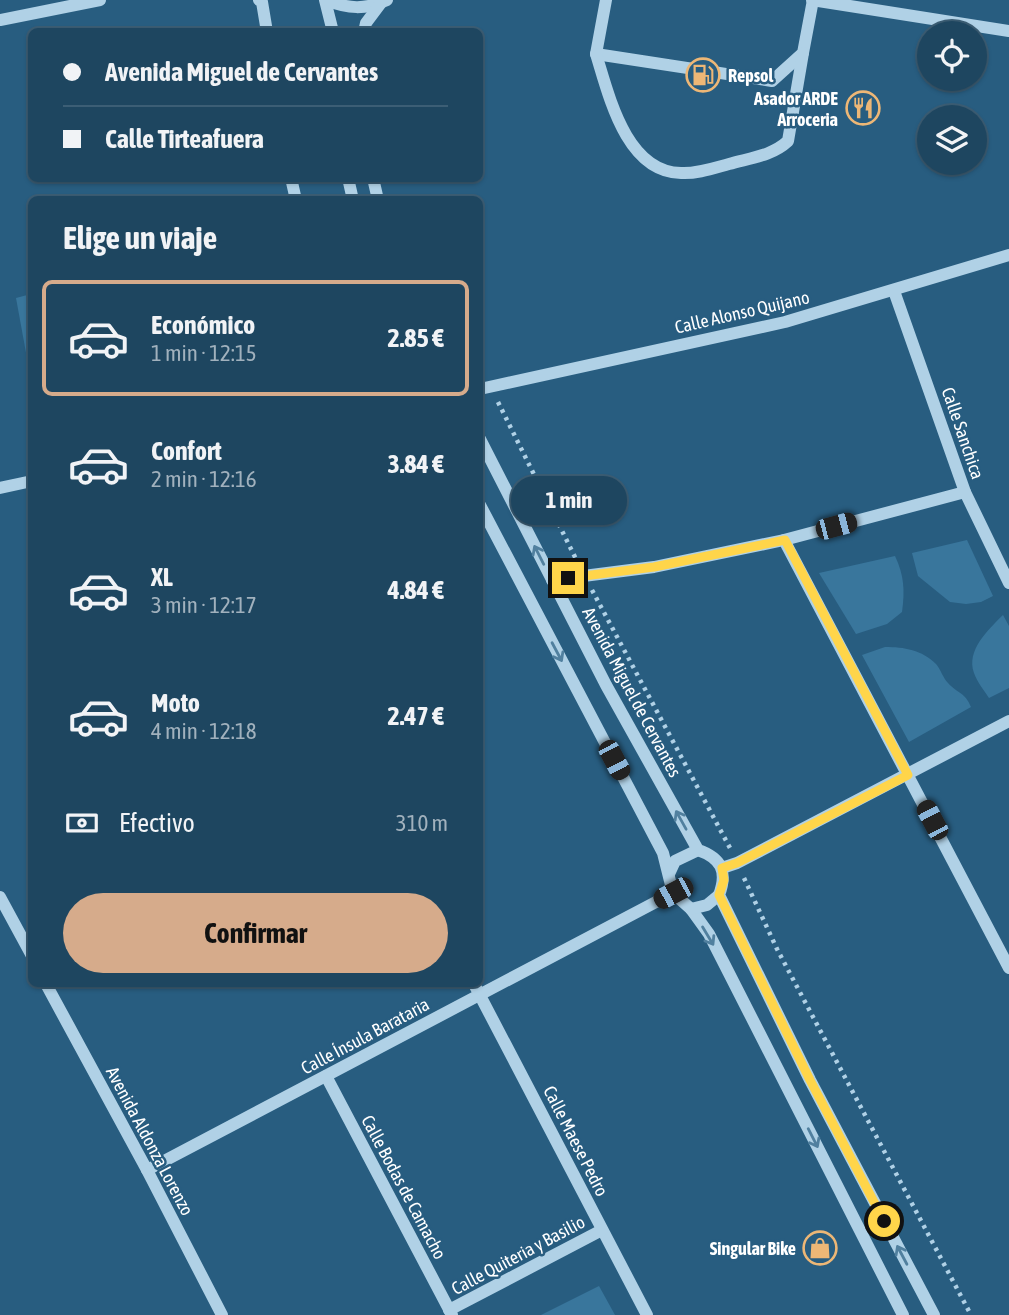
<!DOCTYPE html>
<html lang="es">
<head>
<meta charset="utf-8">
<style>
  body { margin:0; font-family:"Asap Condensed",sans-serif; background:#264d66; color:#f1f3f6; height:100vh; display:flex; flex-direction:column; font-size:26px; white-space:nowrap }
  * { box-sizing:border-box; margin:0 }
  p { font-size:23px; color:#a1b1bd }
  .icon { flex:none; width:38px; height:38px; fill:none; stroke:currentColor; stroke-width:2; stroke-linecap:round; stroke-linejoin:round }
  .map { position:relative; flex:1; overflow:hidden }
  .drawer { position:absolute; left:28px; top:196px; width:455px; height:791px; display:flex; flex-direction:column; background:#1e4660; border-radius:10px; box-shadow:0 2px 5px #0004,0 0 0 2px #3c5e75 }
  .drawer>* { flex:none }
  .hud { position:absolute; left:28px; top:28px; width:455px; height:154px; border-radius:10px; box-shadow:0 2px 5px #0004,0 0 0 2px #3c5e75; display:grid; align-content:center; height:154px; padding:0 35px; background:#1e4660 }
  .fabs { position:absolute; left:917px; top:21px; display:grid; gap:14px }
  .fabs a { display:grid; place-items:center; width:70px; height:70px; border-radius:50%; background:#1e4660; box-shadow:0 2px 5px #0004,0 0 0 2px #3c5e75; font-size:35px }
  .end { position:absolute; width:32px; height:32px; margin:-16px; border:9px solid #ffd54a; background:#111; box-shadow:0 0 0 4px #111 }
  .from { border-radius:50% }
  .bubble { position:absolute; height:49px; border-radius:24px; background:#1e4660; box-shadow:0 2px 5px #0004,0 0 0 2px #3c5e75; font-size:23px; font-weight:700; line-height:49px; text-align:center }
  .car { position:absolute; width:21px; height:42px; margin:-21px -10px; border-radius:9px; box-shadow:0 0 5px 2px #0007; background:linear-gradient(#222 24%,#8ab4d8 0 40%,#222 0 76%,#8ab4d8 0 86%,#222 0) }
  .hud b { display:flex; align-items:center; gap:24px; height:66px; font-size:26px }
  .hud b+b { border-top:2px solid #3c5e75 }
  .hud i { width:18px; height:18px; background:#f1f3f6 }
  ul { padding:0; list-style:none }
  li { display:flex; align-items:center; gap:21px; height:116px; margin:0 14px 10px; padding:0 21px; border:4px solid transparent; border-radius:10px }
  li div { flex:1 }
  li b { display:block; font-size:26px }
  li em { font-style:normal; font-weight:700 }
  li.current { border-color:#d6ab8b }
  li>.icon { width:63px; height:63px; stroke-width:1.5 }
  h2 { padding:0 35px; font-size:32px; line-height:84px }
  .pay { display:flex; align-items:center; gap:18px; height:77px; padding:0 35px; font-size:26px }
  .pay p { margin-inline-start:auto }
  .cta { display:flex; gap:14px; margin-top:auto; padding:14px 35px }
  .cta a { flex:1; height:80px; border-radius:42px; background:#d6ab8b; color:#111; font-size:28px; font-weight:700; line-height:80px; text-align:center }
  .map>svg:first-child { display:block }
  .green { fill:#39769c }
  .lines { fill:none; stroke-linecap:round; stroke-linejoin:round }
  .path { stroke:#b0d1e6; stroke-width:4.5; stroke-dasharray:3.5 5; stroke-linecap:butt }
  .minor { stroke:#b0d1e6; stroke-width:12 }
  .oneway { stroke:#51809f }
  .route { stroke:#ffd54a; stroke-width:9 }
  .labels { text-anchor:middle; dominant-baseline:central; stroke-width:5; stroke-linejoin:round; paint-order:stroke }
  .poi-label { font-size:18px; font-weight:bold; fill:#fff; stroke:#285d80; text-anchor:end }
  .street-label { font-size:18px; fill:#fff; stroke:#285d80 }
</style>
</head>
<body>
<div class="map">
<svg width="1009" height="1315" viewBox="0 0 1009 1315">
  <rect width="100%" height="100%" fill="#285d80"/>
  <g class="green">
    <path d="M31,294H32L31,380L16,298Z"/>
    <path d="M967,540L993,596L981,602L966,604L950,602L918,576L912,553Z"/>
    <path d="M895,556C904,575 905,590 902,612L887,624L856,634L819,573Z"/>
    <path d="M1003,615L1009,626V688L989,698C984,690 977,682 974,673C966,650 988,630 1003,615Z"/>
    <path d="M885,647C904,647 922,650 936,664C941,670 943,678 948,683C958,694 965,692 971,707L909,742L862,655Z"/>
    <path d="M599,1286L615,1315H541Z"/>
  </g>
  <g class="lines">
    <g class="path">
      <path d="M498,402L577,561"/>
      <path d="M592,590L730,848"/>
      <path d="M744,878L777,949L971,1315"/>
    </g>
    <g class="minor">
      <path d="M259,0L262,2L267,32"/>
      <path d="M325,0L333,32"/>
      <path d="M326,0C348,9 365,10 387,0"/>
      <path d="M606,0L596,54L772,81L803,53L813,0"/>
      <path d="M812,0L1009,31"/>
      <path d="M0,20L100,0"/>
      <path d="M364,32L366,23L381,3"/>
      <path d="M596,54C609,96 626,172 681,173C697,174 714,168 729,164C750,158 772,156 788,141L803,53"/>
      <path d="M291,178L296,200"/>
      <path d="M348,178L353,200"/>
      <path d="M373,178L378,200"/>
      <path d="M894,291L965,492L1009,583"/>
      <path d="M480,389L785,322L1009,255"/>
      <path d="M480,439L606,685L698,850C721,858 728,871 719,895L810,1080L934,1315"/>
      <path d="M0,488L32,481"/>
      <path d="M480,505L663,853L673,893L691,909L709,934L903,1315"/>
      <path d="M784,540L1009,968"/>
      <path d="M552,580L654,567L784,540L965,492"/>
      <path d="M722,868L737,863L1009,721"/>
      <path d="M669,874L675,861L698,850"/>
      <path d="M0,897L32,956"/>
      <path d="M691,909L707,905L719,895"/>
      <path d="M46,984L147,1170L222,1315"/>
      <path d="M474,984L647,1315"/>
      <path d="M326,1076L452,1315"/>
      <path d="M147,1170L673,893"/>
      <path d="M449,1310L602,1230"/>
    </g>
  </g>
  <defs><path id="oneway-shaft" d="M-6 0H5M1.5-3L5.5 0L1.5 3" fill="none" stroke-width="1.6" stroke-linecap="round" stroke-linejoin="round" transform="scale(1.75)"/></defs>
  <g class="oneway">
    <use href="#oneway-shaft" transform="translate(539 555) rotate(-117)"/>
    <use href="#oneway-shaft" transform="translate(557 652) rotate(62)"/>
    <use href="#oneway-shaft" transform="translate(681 820) rotate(-119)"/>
    <use href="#oneway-shaft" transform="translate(708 936) rotate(59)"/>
    <use href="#oneway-shaft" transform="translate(813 1138) rotate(63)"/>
    <use href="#oneway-shaft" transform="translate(902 1255) rotate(-118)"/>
  </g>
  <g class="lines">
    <path class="route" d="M568,578L654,567L785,540L908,775L737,863L722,868L724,880L719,895L810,1080L884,1221"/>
  </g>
  <defs>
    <symbol id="fuel-ring" viewBox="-11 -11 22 22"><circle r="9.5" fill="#285d80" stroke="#edb776" stroke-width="1.5"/><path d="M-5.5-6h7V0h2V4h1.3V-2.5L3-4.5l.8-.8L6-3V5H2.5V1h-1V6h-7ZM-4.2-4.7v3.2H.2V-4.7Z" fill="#edb776"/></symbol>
    <symbol id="restaurant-ring" viewBox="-11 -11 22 22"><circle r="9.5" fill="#285d80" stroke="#edb776" stroke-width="1.5"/><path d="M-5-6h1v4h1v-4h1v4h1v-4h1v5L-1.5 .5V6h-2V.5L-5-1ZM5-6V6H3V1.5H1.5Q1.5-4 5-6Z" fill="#edb776"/></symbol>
    <symbol id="shop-ring" viewBox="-11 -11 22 22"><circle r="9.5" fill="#285d80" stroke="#edb776" stroke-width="1.5"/><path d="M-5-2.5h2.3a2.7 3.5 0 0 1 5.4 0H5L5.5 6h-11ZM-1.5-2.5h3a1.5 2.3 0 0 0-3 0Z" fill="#edb776"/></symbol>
  </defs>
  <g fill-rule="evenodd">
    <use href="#fuel-ring" x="684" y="56" width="38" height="38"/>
    <use href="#restaurant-ring" x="844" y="89" width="38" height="38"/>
    <use href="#shop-ring" x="801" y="1229" width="38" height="38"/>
  </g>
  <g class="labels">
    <g class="poi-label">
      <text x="728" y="75" text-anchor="start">Repsol</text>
      <text x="838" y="98">Asador ARDE<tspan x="838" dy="21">Arroceria</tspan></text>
      <text x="796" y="1248">Singular Bike</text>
    </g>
    <g class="street-label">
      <text transform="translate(742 312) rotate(-13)">Calle Alonso Quijano</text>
      <text transform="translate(963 433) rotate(71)">Calle Sanchica</text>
      <text transform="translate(632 692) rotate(62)">Avenida Miguel de Cervantes</text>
      <text transform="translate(365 1036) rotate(-28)">Calle Ínsula Barataria</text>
      <text transform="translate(150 1141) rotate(62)">Avenida Aldonza Lorenzo</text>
      <text transform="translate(576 1141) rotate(63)">Calle Maese Pedro</text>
      <text transform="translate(404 1187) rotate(62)">Calle Bodas de Camacho</text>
      <text transform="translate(518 1255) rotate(-28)">Calle Quiteria y Basilio</text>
    </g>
  </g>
</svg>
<div class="fabs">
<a><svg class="icon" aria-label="locate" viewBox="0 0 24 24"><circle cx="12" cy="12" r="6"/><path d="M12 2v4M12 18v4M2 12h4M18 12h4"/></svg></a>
<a><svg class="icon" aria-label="layers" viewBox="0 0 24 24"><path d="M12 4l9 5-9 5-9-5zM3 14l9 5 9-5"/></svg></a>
</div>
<i class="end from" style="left:884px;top:1221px"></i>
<i class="end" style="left:568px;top:578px"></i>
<div class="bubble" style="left:511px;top:476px;width:116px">1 min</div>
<i class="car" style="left:836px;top:526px;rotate:75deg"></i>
<i class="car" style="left:614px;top:760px;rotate:152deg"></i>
<i class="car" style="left:932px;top:820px;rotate:332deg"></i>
<i class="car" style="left:673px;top:893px;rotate:242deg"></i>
<div class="hud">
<b><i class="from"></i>Avenida Miguel de Cervantes</b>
<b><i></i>Calle Tirteafuera</b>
</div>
<section class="drawer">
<h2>Elige un viaje</h2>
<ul>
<li class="current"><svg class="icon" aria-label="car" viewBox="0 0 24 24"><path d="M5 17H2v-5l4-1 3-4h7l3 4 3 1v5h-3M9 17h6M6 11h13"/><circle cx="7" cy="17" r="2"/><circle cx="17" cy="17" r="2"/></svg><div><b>Económico</b><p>1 min · 12:15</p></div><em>2.85 €</em></li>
<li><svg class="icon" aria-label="car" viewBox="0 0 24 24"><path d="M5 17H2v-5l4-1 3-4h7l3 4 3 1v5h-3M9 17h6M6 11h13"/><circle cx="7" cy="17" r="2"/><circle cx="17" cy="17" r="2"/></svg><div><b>Confort</b><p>2 min · 12:16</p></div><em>3.84 €</em></li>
<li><svg class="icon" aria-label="car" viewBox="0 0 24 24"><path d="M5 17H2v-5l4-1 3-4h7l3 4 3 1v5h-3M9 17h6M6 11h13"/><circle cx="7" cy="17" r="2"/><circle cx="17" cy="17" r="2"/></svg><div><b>XL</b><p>3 min · 12:17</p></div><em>4.84 €</em></li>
<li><svg class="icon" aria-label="car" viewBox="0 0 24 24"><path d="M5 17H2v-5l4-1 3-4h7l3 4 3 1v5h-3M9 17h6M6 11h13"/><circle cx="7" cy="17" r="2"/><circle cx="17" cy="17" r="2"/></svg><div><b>Moto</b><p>4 min · 12:18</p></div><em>2.47 €</em></li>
</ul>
<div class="pay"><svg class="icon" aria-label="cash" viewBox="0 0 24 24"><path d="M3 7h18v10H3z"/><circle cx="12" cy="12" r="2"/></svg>Efectivo<p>310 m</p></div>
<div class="cta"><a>Confirmar</a></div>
</section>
</div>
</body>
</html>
